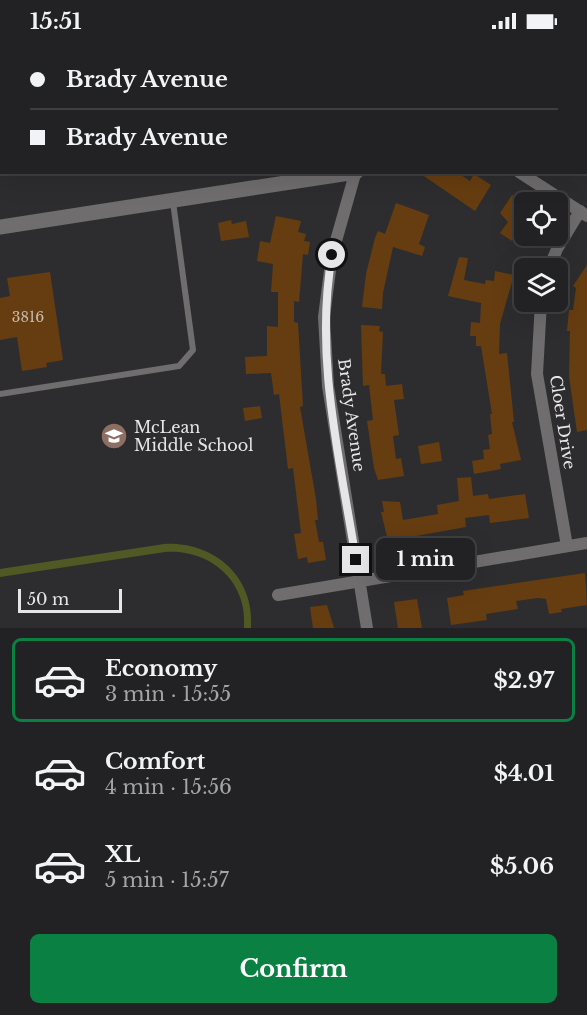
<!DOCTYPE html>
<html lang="en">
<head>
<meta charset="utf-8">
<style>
  body { margin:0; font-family:"Libre Baskerville",serif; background:#2e2f31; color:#f1f3f6; height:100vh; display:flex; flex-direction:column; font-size:22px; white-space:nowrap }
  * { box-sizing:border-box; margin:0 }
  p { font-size:20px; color:#a2a4a6 }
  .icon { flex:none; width:33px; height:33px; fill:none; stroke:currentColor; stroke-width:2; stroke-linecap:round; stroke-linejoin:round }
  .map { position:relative; height:586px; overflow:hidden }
  .panel { display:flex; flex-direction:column; background:#222224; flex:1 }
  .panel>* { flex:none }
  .guide { position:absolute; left:0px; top:0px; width:588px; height:132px; box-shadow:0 6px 24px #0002,0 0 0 2px #3f3f41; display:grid; align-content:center; height:132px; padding:0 30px; background:#222224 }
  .buttons { position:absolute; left:514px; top:150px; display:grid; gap:12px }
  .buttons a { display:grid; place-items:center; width:54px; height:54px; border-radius:9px; background:#222224; box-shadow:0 6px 24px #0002,0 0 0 2px #3f3f41; font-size:30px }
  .scale { position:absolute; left:18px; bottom:15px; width:104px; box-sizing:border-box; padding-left:6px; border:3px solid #e6e6e8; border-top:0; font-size:16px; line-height:21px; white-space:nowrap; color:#e6e6e8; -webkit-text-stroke:4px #2d2d30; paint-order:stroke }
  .end { position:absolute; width:27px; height:27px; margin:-14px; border:8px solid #e6e6e8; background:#111; box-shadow:0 0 0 3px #111 }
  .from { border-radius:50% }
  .bubble { position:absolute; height:42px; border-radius:9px; background:#222224; box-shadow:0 6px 24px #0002,0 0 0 2px #3f3f41; font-size:20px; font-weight:700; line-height:42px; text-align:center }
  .guide b { display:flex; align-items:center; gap:21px; height:57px; font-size:22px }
  .guide b+b { border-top:2px solid #3f3f41 }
  .guide i { width:15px; height:15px; background:#f1f3f6 }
  ul { padding:10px 0 0; list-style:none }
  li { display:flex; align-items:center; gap:18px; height:84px; margin:0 12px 9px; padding:0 18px; border:3px solid transparent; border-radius:9px }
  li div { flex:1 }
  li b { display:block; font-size:22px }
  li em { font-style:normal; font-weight:700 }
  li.selected { border-color:#0b8043 }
  li>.icon { width:54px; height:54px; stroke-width:1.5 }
  .action { display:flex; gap:12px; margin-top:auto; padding:12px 30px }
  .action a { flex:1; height:69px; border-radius:9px; background:#0b8043; color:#fff; font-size:24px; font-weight:700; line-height:69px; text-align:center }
  .status { display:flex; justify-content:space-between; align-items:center; height:42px; padding:0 30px; background:#222224; direction:ltr }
  .status svg { height:16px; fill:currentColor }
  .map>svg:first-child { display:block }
  .green { fill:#505823 }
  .building { fill:#663d10 }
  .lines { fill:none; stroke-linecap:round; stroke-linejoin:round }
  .service { stroke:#6f6d6d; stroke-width:6 }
  .minor { stroke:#6f6d6d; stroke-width:12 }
  .tertiary { stroke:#6f6d6d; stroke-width:15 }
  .route { stroke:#e6e6e8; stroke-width:8 }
  .labels { text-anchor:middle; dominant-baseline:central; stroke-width:4.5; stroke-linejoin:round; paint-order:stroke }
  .number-label { font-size:14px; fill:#c6bcb2 }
  .street-label { font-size:16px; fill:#e6e6e8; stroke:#2d2d30 }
  .poi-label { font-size:16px; fill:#e6e6e8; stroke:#2d2d30; text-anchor:start }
</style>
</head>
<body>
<div class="status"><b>15:51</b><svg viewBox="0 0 49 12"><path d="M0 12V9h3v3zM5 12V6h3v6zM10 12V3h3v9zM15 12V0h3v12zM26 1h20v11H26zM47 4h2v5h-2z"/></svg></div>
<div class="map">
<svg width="587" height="586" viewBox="0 0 587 586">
  <rect width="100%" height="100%" fill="#2d2d30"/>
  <path class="green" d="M164,502C213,499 255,534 251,586H244C248,539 210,507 165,510L0,535V527Z"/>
  <g class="building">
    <path d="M418,130H457L470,139L474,132L491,143L475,169Z"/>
    <path d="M512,153L522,159L518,164L525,168V180L512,199L500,191L508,180L500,171Z"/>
    <path d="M396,161L429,173L419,202L425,205L422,214L393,205L383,251L382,267L362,265L366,232L375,196L378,189L385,192Z"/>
    <path d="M276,174L301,179L298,190L306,192L304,199L310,200L308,213L303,212L299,260L294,259V280L298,281L303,364L300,365L316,457L318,478H315L319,500H323L326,518L308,521L307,515L298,517L294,492L301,491L293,426L288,427L279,352L274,353L271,331L246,332L245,315L267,314V284L278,285V250H271L273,222L257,219L260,199L270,201Z"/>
    <path d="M231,178L232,182L246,179L249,195L221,199L218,181Z"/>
    <path d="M459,215L468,216L464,238L485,242L486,238L494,239L495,229L514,233L500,282L499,312L507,311L514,380H512L521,418L500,422L501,427L474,432L472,419L484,417L483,408L490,407L488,393L492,392L490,372H492L481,304H476V294H470L471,280L480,281L481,261L448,254Z"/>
    <path d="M587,223V388L577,390L569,334L570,289H567L569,268H573L576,246L573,244Z"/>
    <path d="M50,230L63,318L46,321L47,325L22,329L17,295L0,298V256L10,254L7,236Z"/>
    <path d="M361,283L380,284L379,289L383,290L381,332H385L386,344L402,342L404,357L394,358L399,393L393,394L396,417L401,416L404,434L378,438L374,426L367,379L373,378L369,343L363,344Z"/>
    <path d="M260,364L262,376L245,379L243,366Z"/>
    <path d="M439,400L442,419L421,422L418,404Z"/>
    <path d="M471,435L473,454L488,452L489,457L525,452L529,476L490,481L489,473L465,476L466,485L388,499L381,470H384L382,459L400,460L403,478L438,472L437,463L459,459L457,436Z"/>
    <path d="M585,531L587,563L561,567L562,570L549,572L546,557L538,556L516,559L518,567L486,572L487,578L451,583L447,556L464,553L463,549Z"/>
    <path d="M417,557L422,586H398L394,560Z"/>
    <path d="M327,563L334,586H313L310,565Z"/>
  </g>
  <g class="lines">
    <path class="service" d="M0,352L179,324L193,308L173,160"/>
    <g class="minor">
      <path d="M314,0L316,2"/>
      <path d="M519,130L587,174"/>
      <path d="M355,132L332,213L324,275L328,344L367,586"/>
      <path d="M549,226L557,207L580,169"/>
      <path d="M541,260L537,332L567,504"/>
      <path d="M278,553L587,501"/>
    </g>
    <g class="tertiary">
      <path d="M541,0L543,2"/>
      <path d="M444,2L445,0"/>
      <path d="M586,29H587"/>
      <path d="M0,185L356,130"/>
    </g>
  </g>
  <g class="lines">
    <path class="route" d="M332,213C314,315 340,417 356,518"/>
  </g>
  <defs>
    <symbol id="school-disc" viewBox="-11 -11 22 22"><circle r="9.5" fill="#8d6e63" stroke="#2d2d30"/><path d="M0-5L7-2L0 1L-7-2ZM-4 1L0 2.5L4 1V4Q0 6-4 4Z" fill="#fff"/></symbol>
  </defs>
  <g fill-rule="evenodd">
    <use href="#school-disc" x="99" y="379" width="30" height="30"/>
  </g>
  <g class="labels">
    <g class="number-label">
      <text x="28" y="275">3816</text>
    </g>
    <g class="street-label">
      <text transform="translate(352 373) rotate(82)">Brady Avenue</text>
      <text transform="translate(563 380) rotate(81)">Cloer Drive</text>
    </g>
    <g class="poi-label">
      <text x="134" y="385">McLean<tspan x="134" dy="18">Middle School</tspan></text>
    </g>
  </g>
</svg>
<div class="buttons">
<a><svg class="icon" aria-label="locate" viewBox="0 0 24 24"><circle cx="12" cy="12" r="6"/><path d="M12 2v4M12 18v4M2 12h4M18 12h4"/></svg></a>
<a><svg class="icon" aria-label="layers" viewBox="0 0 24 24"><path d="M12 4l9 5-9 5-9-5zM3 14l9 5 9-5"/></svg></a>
</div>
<div class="scale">50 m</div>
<i class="end from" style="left:332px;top:213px"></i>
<i class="end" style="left:356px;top:518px"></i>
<div class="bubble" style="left:376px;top:496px;width:99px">1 min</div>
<div class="guide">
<b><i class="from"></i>Brady Avenue</b>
<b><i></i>Brady Avenue</b>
</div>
</div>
<section class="panel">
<ul>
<li class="selected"><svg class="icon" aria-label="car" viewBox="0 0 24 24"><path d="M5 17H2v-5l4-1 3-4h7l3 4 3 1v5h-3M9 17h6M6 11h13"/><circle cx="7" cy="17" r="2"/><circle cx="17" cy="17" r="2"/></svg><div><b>Economy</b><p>3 min · 15:55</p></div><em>$2.97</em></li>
<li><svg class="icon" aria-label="car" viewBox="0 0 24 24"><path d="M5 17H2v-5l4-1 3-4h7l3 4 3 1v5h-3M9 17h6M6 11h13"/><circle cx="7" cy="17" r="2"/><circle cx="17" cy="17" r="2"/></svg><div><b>Comfort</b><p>4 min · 15:56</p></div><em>$4.01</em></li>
<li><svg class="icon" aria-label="car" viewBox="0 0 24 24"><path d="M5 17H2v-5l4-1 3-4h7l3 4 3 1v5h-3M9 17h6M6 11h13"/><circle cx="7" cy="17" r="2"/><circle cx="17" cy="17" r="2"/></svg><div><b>XL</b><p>5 min · 15:57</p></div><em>$5.06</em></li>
</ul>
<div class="action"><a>Confirm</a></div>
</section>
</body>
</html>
